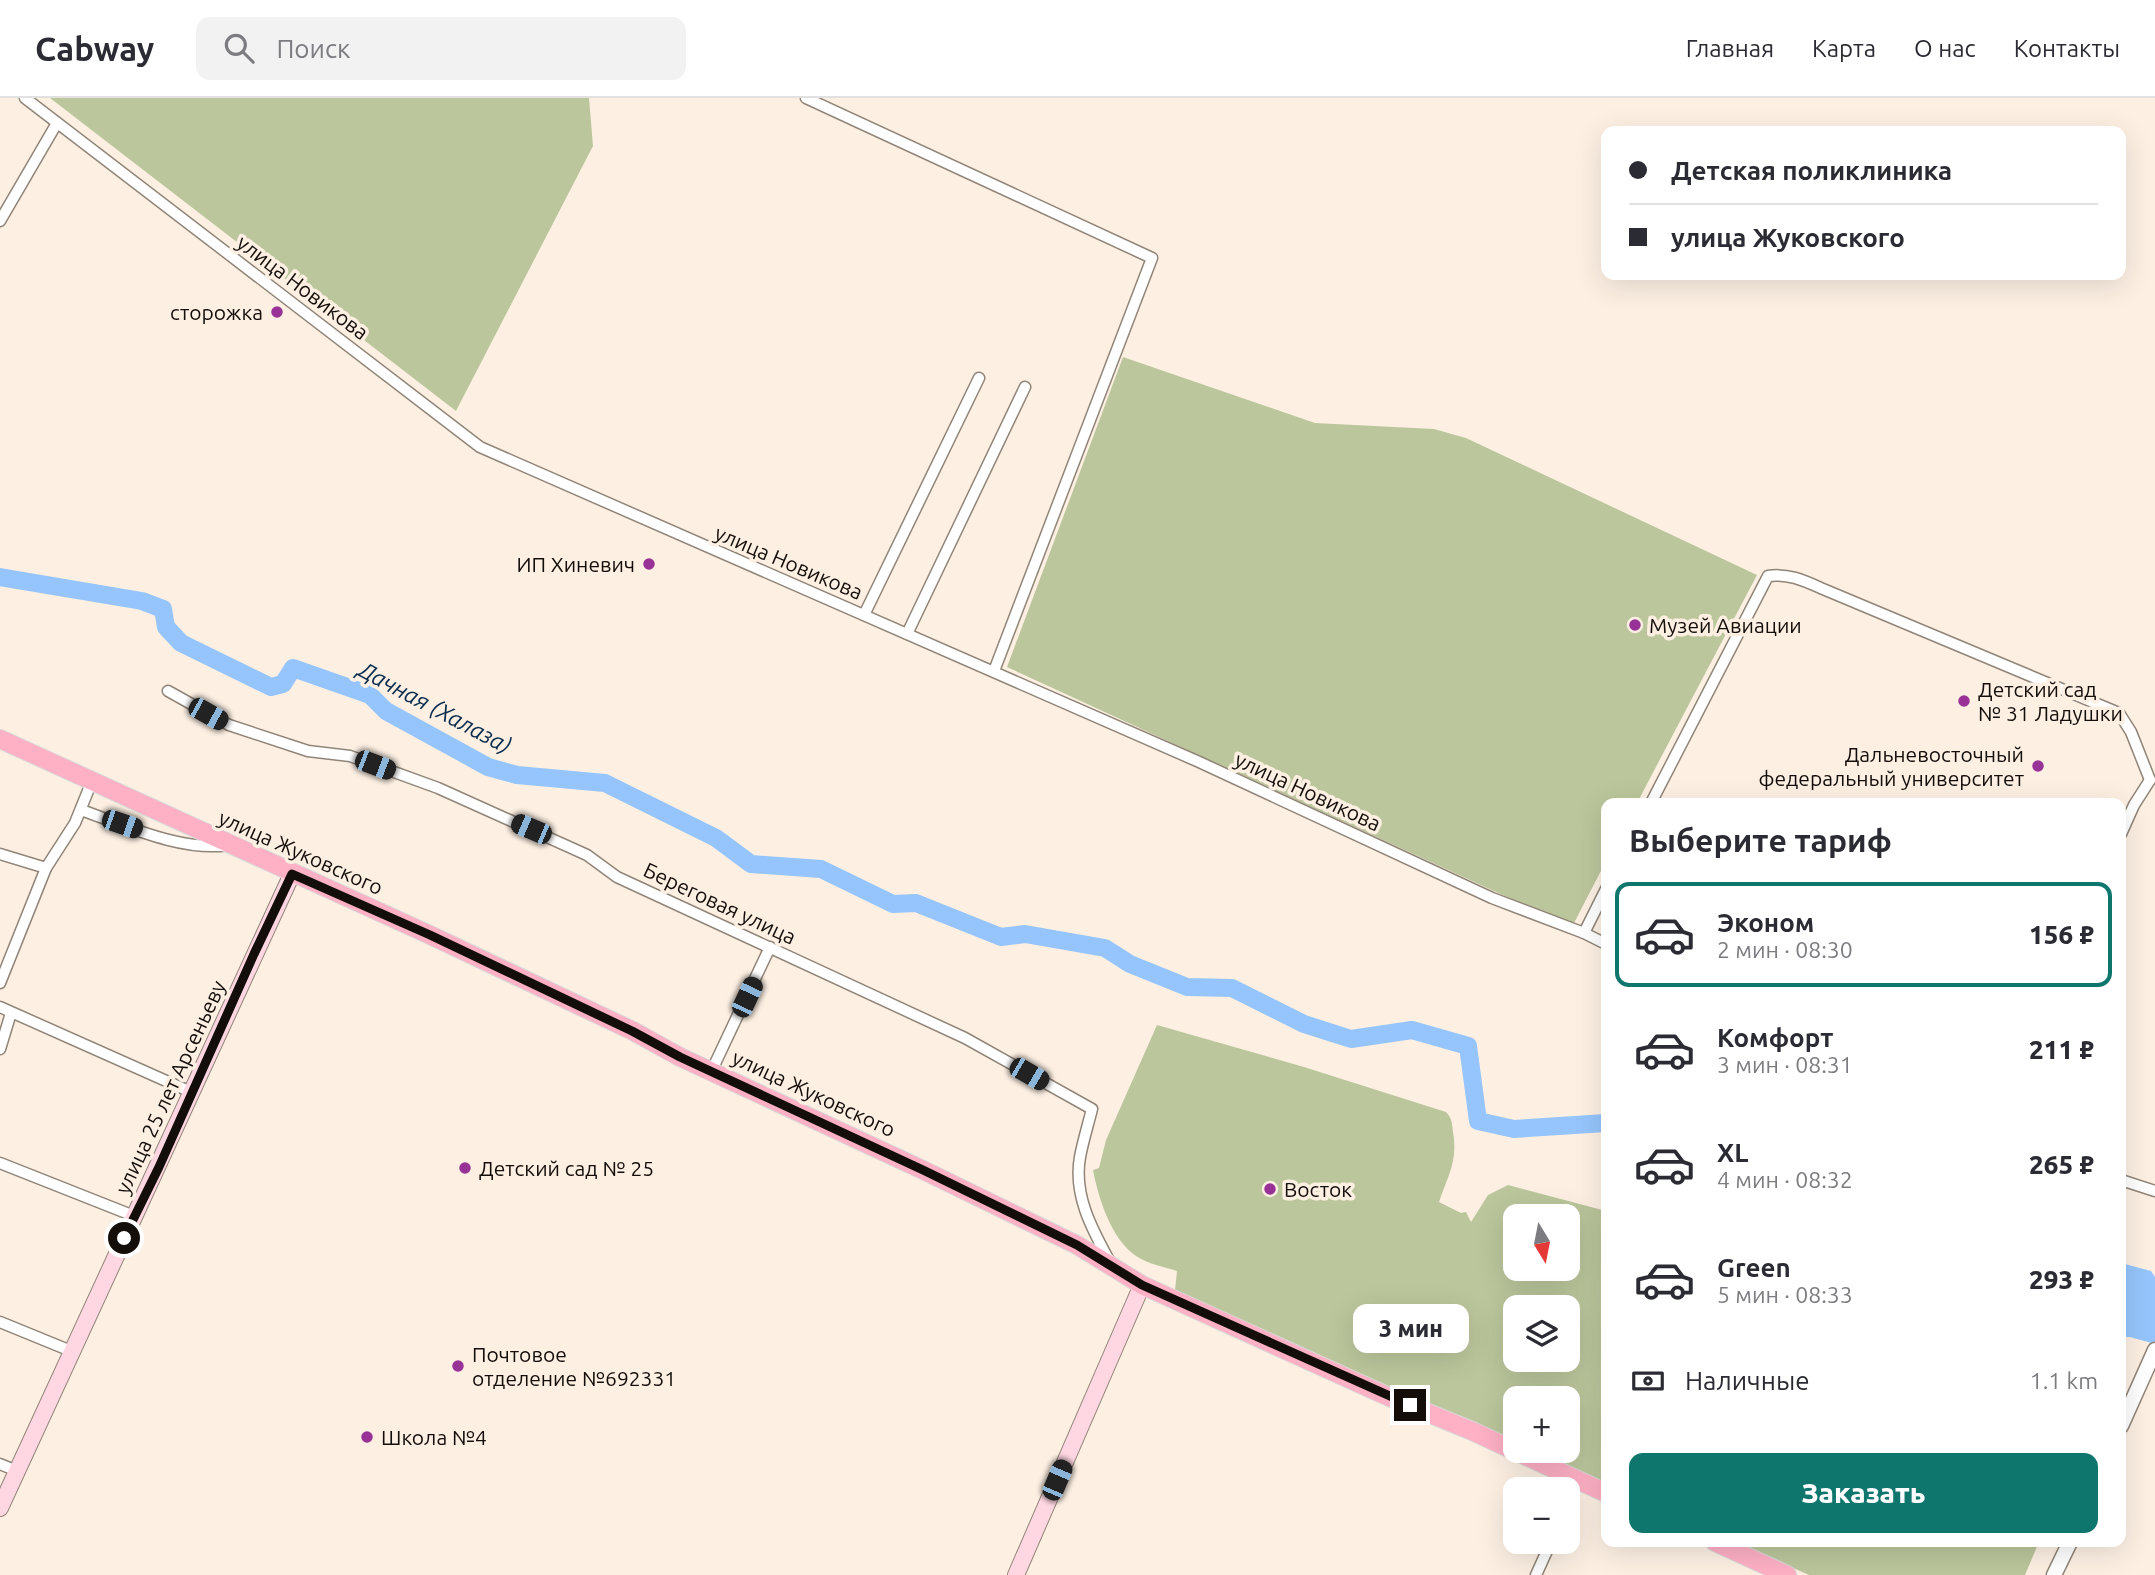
<!DOCTYPE html>
<html lang="ru">
<head>
<meta charset="utf-8">
<style>
  body { margin:0; font-family:Ubuntu,sans-serif; background:#f2f2f3; color:#2b2b33; height:100vh; display:flex; flex-direction:column; font-size:26px; white-space:nowrap }
  * { box-sizing:border-box; margin:0 }
  p { font-size:23px; color:#7c7c81 }
  .icon { flex:none; width:38px; height:38px; fill:none; stroke:currentColor; stroke-width:2; stroke-linecap:round; stroke-linejoin:round }
  .map { position:relative; flex:1; overflow:hidden }
  .drawer { position:absolute; left:1601px; top:700px; width:525px; height:749px; display:flex; flex-direction:column; background:#fff; border-radius:14px; box-shadow:0 7px 28px #0002 }
  .drawer>* { flex:none }
  .hud { position:absolute; left:1601px; top:28px; width:525px; height:154px; border-radius:14px; box-shadow:0 7px 28px #0002; display:grid; align-content:center; height:154px; padding:0 28px; background:#fff }
  .needle { width:46px; rotate:170deg }
  .controls { position:absolute; left:1503px; top:1106px; display:grid; gap:14px }
  .controls a { display:grid; place-items:center; width:77px; height:77px; border-radius:14px; background:#fff; box-shadow:0 7px 28px #0002; font-size:35px }
  .end { position:absolute; width:32px; height:32px; margin:-16px; border:9px solid #130e0a; background:#fff; box-shadow:0 0 0 4px #fff }
  .from { border-radius:50% }
  .bubble { position:absolute; height:49px; border-radius:14px; background:#fff; box-shadow:0 7px 28px #0002; font-size:23px; font-weight:800; line-height:49px; text-align:center }
  .car { position:absolute; width:21px; height:42px; margin:-21px -10px; border-radius:9px; box-shadow:0 0 5px 2px #0007; background:linear-gradient(#222 24%,#8ab4d8 0 40%,#222 0 76%,#8ab4d8 0 86%,#222 0) }
  .hud b { display:flex; align-items:center; gap:24px; height:66px; font-size:26px }
  .hud b+b { border-top:2px solid #e1e1e2 }
  .hud i { width:18px; height:18px; background:#2b2b33 }
  ul { padding:0; list-style:none }
  li { display:flex; align-items:center; gap:21px; height:105px; margin:0 14px 10px; padding:0 14px; border:4px solid transparent; border-radius:14px }
  li div { flex:1 }
  li b { display:block; font-size:26px }
  li em { font-style:normal; font-weight:800 }
  li.on { border-color:#0f766e }
  li>.icon { width:63px; height:63px; stroke-width:1.5 }
  h2 { padding:0 28px; font-size:32px; line-height:84px }
  .pay { display:flex; align-items:center; gap:18px; height:77px; padding:0 28px; font-size:26px }
  .pay p { margin-inline-start:auto }
  .action { display:flex; gap:14px; margin-top:auto; padding:14px 28px }
  .action a { flex:1; height:80px; border-radius:14px; background:#0f766e; color:#fff; font-size:28px; font-weight:800; line-height:80px; text-align:center }
  header { display:flex; align-items:center; gap:42px; box-sizing:border-box; height:98px; padding:0 35px; background:#fff; border-bottom:2px solid #e1e1e2 }
  header strong { font-size:33px }
  nav { display:flex; gap:38px; margin-inline-start:auto; font-size:24px }
  .search { width:490px; height:63px; background:#f2f2f3; display:flex; align-items:center; gap:18px; box-sizing:border-box; padding:0 24px; border-radius:14px; color:#7c7c81; font-size:26px }
  .map>svg:first-child { display:block }
  .green { fill:#bbc69c; fill-rule:evenodd }
  .water { fill:#95c5fc }
  .lines { fill:none; stroke-linecap:round; stroke-linejoin:round }
  .river { stroke:#95c5fc; stroke-width:18 }
  .minor-casing { stroke:#908578; stroke-width:13 }
  .tertiary-casing { stroke:#908578; stroke-width:17 }
  .secondary-casing { stroke:#908578; stroke-width:18 }
  .primary-casing { stroke:#d9d8d8; stroke-width:20 }
  .minor { stroke:#fff; stroke-width:10 }
  .tertiary { stroke:#fff; stroke-width:14 }
  .secondary { stroke:#ffd7e2; stroke-width:16 }
  .primary { stroke:#feb0c5; stroke-width:18 }
  .route { stroke:#130e0a; stroke-width:9 }
  .poi-dot { fill:#993296; stroke:#fdf0e3; stroke-width:2.5 }
  .labels { text-anchor:middle; dominant-baseline:central; stroke-width:7; stroke-linejoin:round; paint-order:stroke }
  .street-label { font-size:21px; fill:#130e0a; stroke:#fdf0e3 }
  .poi-label { font-size:21px; fill:#130e0a; stroke:#fdf0e3; text-anchor:start }
  .water-label { font-size:23px; font-style:italic; fill:#082b4e; stroke:#fdf0e3 }
</style>
</head>
<body>
<header>
<strong>Cabway</strong>
<div class="search"><svg class="icon" aria-label="search" viewBox="0 0 24 24"><circle cx="10" cy="10" r="6"/><path d="M15 15l6 6"/></svg>Поиск</div>
<nav><a>Главная</a><a>Карта</a><a>О нас</a><a>Контакты</a></nav>
</header>
<div class="map">
<svg width="2155" height="1477" viewBox="0 0 2155 1477">
  <rect width="100%" height="100%" fill="#fdf0e3"/>
  <g class="green">
    <path d="M50,0H589L593,48L456,313Z"/>
    <path d="M1123,259L1315,325L1434,331L1466,340L1757,477L1637,705H1606V763L1572,829L1007,569Z"/>
    <path d="M1157,927L1304,969L1446,1014C1452,1020 1452,1025 1453,1034C1458,1064 1448,1077 1439,1104L1461,1115L1466,1114L1471,1124L1488,1097L1508,1087L1606,1113V1386L1533,1353H1568V1300H1516L1515,1345L1175,1192L1177,1173C1164,1169 1148,1166 1136,1158C1111,1141 1098,1099 1093,1072L1099,1070L1106,1042ZM1516,1118H1568V1171H1516ZM1516,1209H1568V1262H1516Z"/>
    <path d="M1735,1444H2039L2025,1477H1809Z"/>
  </g>
  <path class="water" d="M2121,1165L2151,1173L2155,1179V1246L2130,1239H2121Z"/>
  <g class="lines">
    <path class="river" d="M0,479L142,503L163,511L166,529L181,545L271,589L283,586L293,570L370,597L386,613L488,669L517,677L605,685L716,740L751,766L821,771L893,806L916,805L1001,839L1025,836L1105,850L1130,866L1187,889L1232,890L1304,926L1351,941L1412,932L1468,948L1478,1023L1514,1031L1606,1025"/>
    <defs>
      <g id="minor">
        <path d="M25,0L480,349L1197,663L1492,800L1584,835L1606,846"/>
        <path d="M806,0L1152,160L994,573"/>
        <path d="M0,123L57,25"/>
        <path d="M864,517L979,280"/>
        <path d="M907,536L1025,289"/>
        <path d="M168,593L229,627L308,653L350,658L438,690L587,757L617,779L965,940L1092,1011C1088,1027 1083,1043 1080,1059C1073,1098 1093,1133 1111,1166"/>
        <path d="M1651,705L1768,478C1789,475 1805,483 1823,491L2119,615L2131,634L2150,682"/>
        <path d="M81,712C124,727 182,754 228,747"/>
        <path d="M2121,736L2134,707L2150,682"/>
        <path d="M0,756L46,770"/>
        <path d="M1584,835L1606,791"/>
        <path d="M0,885L46,770L75,725L92,683"/>
        <path d="M0,909L191,994"/>
        <path d="M0,951L11,915"/>
        <path d="M712,972L770,849"/>
        <path d="M0,1065L134,1118"/>
        <path d="M2121,1082L2155,1093"/>
        <path d="M0,1224L71,1253"/>
        <path d="M0,1366L17,1373"/>
        <path d="M1568,1404L1578,1382"/>
        <path d="M1536,1477L1551,1444"/>
      </g>
      <g id="tertiary">
        <path d="M2121,1328L2155,1252"/>
        <path d="M2054,1477L2070,1444"/>
      </g>
      <g id="secondary">
        <path d="M0,1410L292,776"/>
        <path d="M1016,1477L1142,1187"/>
      </g>
      <g id="primary">
        <path d="M0,641L430,837L633,933L680,959L923,1072L1077,1147L1142,1187L1389,1299L1472,1333L1606,1395"/>
        <path d="M1715,1444L1787,1477"/>
      </g>
    </defs>
    <use href="#minor" class="minor-casing"/>
    <use href="#tertiary" class="tertiary-casing"/>
    <use href="#secondary" class="secondary-casing"/>
    <use href="#primary" class="primary-casing"/>
    <use href="#minor" class="minor"/>
    <use href="#tertiary" class="tertiary"/>
    <use href="#secondary" class="secondary"/>
    <use href="#primary" class="primary"/>
  </g>
  <g class="lines">
    <path class="route" d="M124,1140L159,1069L254,856L292,776L430,837L632,933L680,959L923,1072L1077,1147L1142,1187L1410,1307"/>
  </g>
  <g class="poi-dot">
    <circle cx="277" cy="214" r="7"/>
    <circle cx="649" cy="466" r="7"/>
    <circle cx="1635" cy="527" r="7"/>
    <circle cx="1964" cy="603" r="7"/>
    <circle cx="2038" cy="668" r="7"/>
    <circle cx="465" cy="1070" r="7"/>
    <circle cx="1270" cy="1091" r="7"/>
    <circle cx="458" cy="1268" r="7"/>
    <circle cx="367" cy="1339" r="7"/>
  </g>
  <g class="labels">
    <g class="street-label">
      <text transform="translate(303 189) rotate(37)">улица Новикова</text>
      <text transform="translate(789 464) rotate(23)">улица Новикова</text>
      <text transform="translate(1308 693) rotate(25)">улица Новикова</text>
      <text transform="translate(301 754) rotate(24)">улица Жуковского</text>
      <text transform="translate(720 805) rotate(25)">Береговая улица</text>
      <text transform="translate(170 989) rotate(-65)">улица 25 лет Арсеньеву</text>
      <text transform="translate(814 995) rotate(25)">улица Жуковского</text>
    </g>
    <g class="poi-label">
      <text x="263" y="214" text-anchor="end">сторожка</text>
      <text x="635" y="466" text-anchor="end">ИП Хиневич</text>
      <text x="1649" y="527">Музей Авиации</text>
      <text x="1978" y="591">Детский сад<tspan x="1978" dy="24">№ 31 Ладушки</tspan></text>
      <text x="2024" y="656" text-anchor="end">Дальневосточный<tspan x="2024" dy="24">федеральный университет</tspan></text>
      <text x="479" y="1070">Детский сад № 25</text>
      <text x="1284" y="1091">Восток</text>
      <text x="472" y="1256">Почтовое<tspan x="472" dy="24">отделение №692331</tspan></text>
      <text x="381" y="1339">Школа №4</text>
    </g>
    <g class="water-label">
      <text transform="translate(435 609) rotate(28)">Дачная (Халаза)</text>
    </g>
  </g>
</svg>
<div class="controls">
<a><svg class="needle" viewBox="-14 -14 28 28"><path d="M0-13l5 13h-10z" fill="#e53935"/><path d="M0 13l5-13h-10z" fill="#7c7c81"/></svg></a>
<a><svg class="icon" aria-label="layers" viewBox="0 0 24 24"><path d="M12 4l9 5-9 5-9-5zM3 14l9 5 9-5"/></svg></a>
<a>+</a>
<a>−</a>
</div>
<i class="end from" style="left:124px;top:1140px"></i>
<i class="end" style="left:1410px;top:1307px"></i>
<div class="bubble" style="left:1353px;top:1206px;width:116px">3 мин</div>
<i class="car" style="left:208px;top:616px;rotate:119deg"></i>
<i class="car" style="left:375px;top:667px;rotate:111deg"></i>
<i class="car" style="left:122px;top:726px;rotate:109deg"></i>
<i class="car" style="left:531px;top:731px;rotate:293deg"></i>
<i class="car" style="left:747px;top:899px;rotate:25deg"></i>
<i class="car" style="left:1029px;top:976px;rotate:120deg"></i>
<i class="car" style="left:1057px;top:1382px;rotate:23deg"></i>
<div class="hud">
<b><i class="from"></i>Детская поликлиника</b>
<b><i></i>улица Жуковского</b>
</div>
<section class="drawer">
<h2>Выберите тариф</h2>
<ul>
<li class="on"><svg class="icon" aria-label="car" viewBox="0 0 24 24"><path d="M5 17H2v-5l4-1 3-4h7l3 4 3 1v5h-3M9 17h6M6 11h13"/><circle cx="7" cy="17" r="2"/><circle cx="17" cy="17" r="2"/></svg><div><b>Эконом</b><p>2 мин · 08:30</p></div><em>156 ₽</em></li>
<li><svg class="icon" aria-label="car" viewBox="0 0 24 24"><path d="M5 17H2v-5l4-1 3-4h7l3 4 3 1v5h-3M9 17h6M6 11h13"/><circle cx="7" cy="17" r="2"/><circle cx="17" cy="17" r="2"/></svg><div><b>Комфорт</b><p>3 мин · 08:31</p></div><em>211 ₽</em></li>
<li><svg class="icon" aria-label="car" viewBox="0 0 24 24"><path d="M5 17H2v-5l4-1 3-4h7l3 4 3 1v5h-3M9 17h6M6 11h13"/><circle cx="7" cy="17" r="2"/><circle cx="17" cy="17" r="2"/></svg><div><b>XL</b><p>4 мин · 08:32</p></div><em>265 ₽</em></li>
<li><svg class="icon" aria-label="car" viewBox="0 0 24 24"><path d="M5 17H2v-5l4-1 3-4h7l3 4 3 1v5h-3M9 17h6M6 11h13"/><circle cx="7" cy="17" r="2"/><circle cx="17" cy="17" r="2"/></svg><div><b>Green</b><p>5 мин · 08:33</p></div><em>293 ₽</em></li>
</ul>
<div class="pay"><svg class="icon" aria-label="cash" viewBox="0 0 24 24"><path d="M3 7h18v10H3z"/><circle cx="12" cy="12" r="2"/></svg>Наличные<p>1.1 km</p></div>
<div class="action"><a>Заказать</a></div>
</section>
</div>
</body>
</html>
